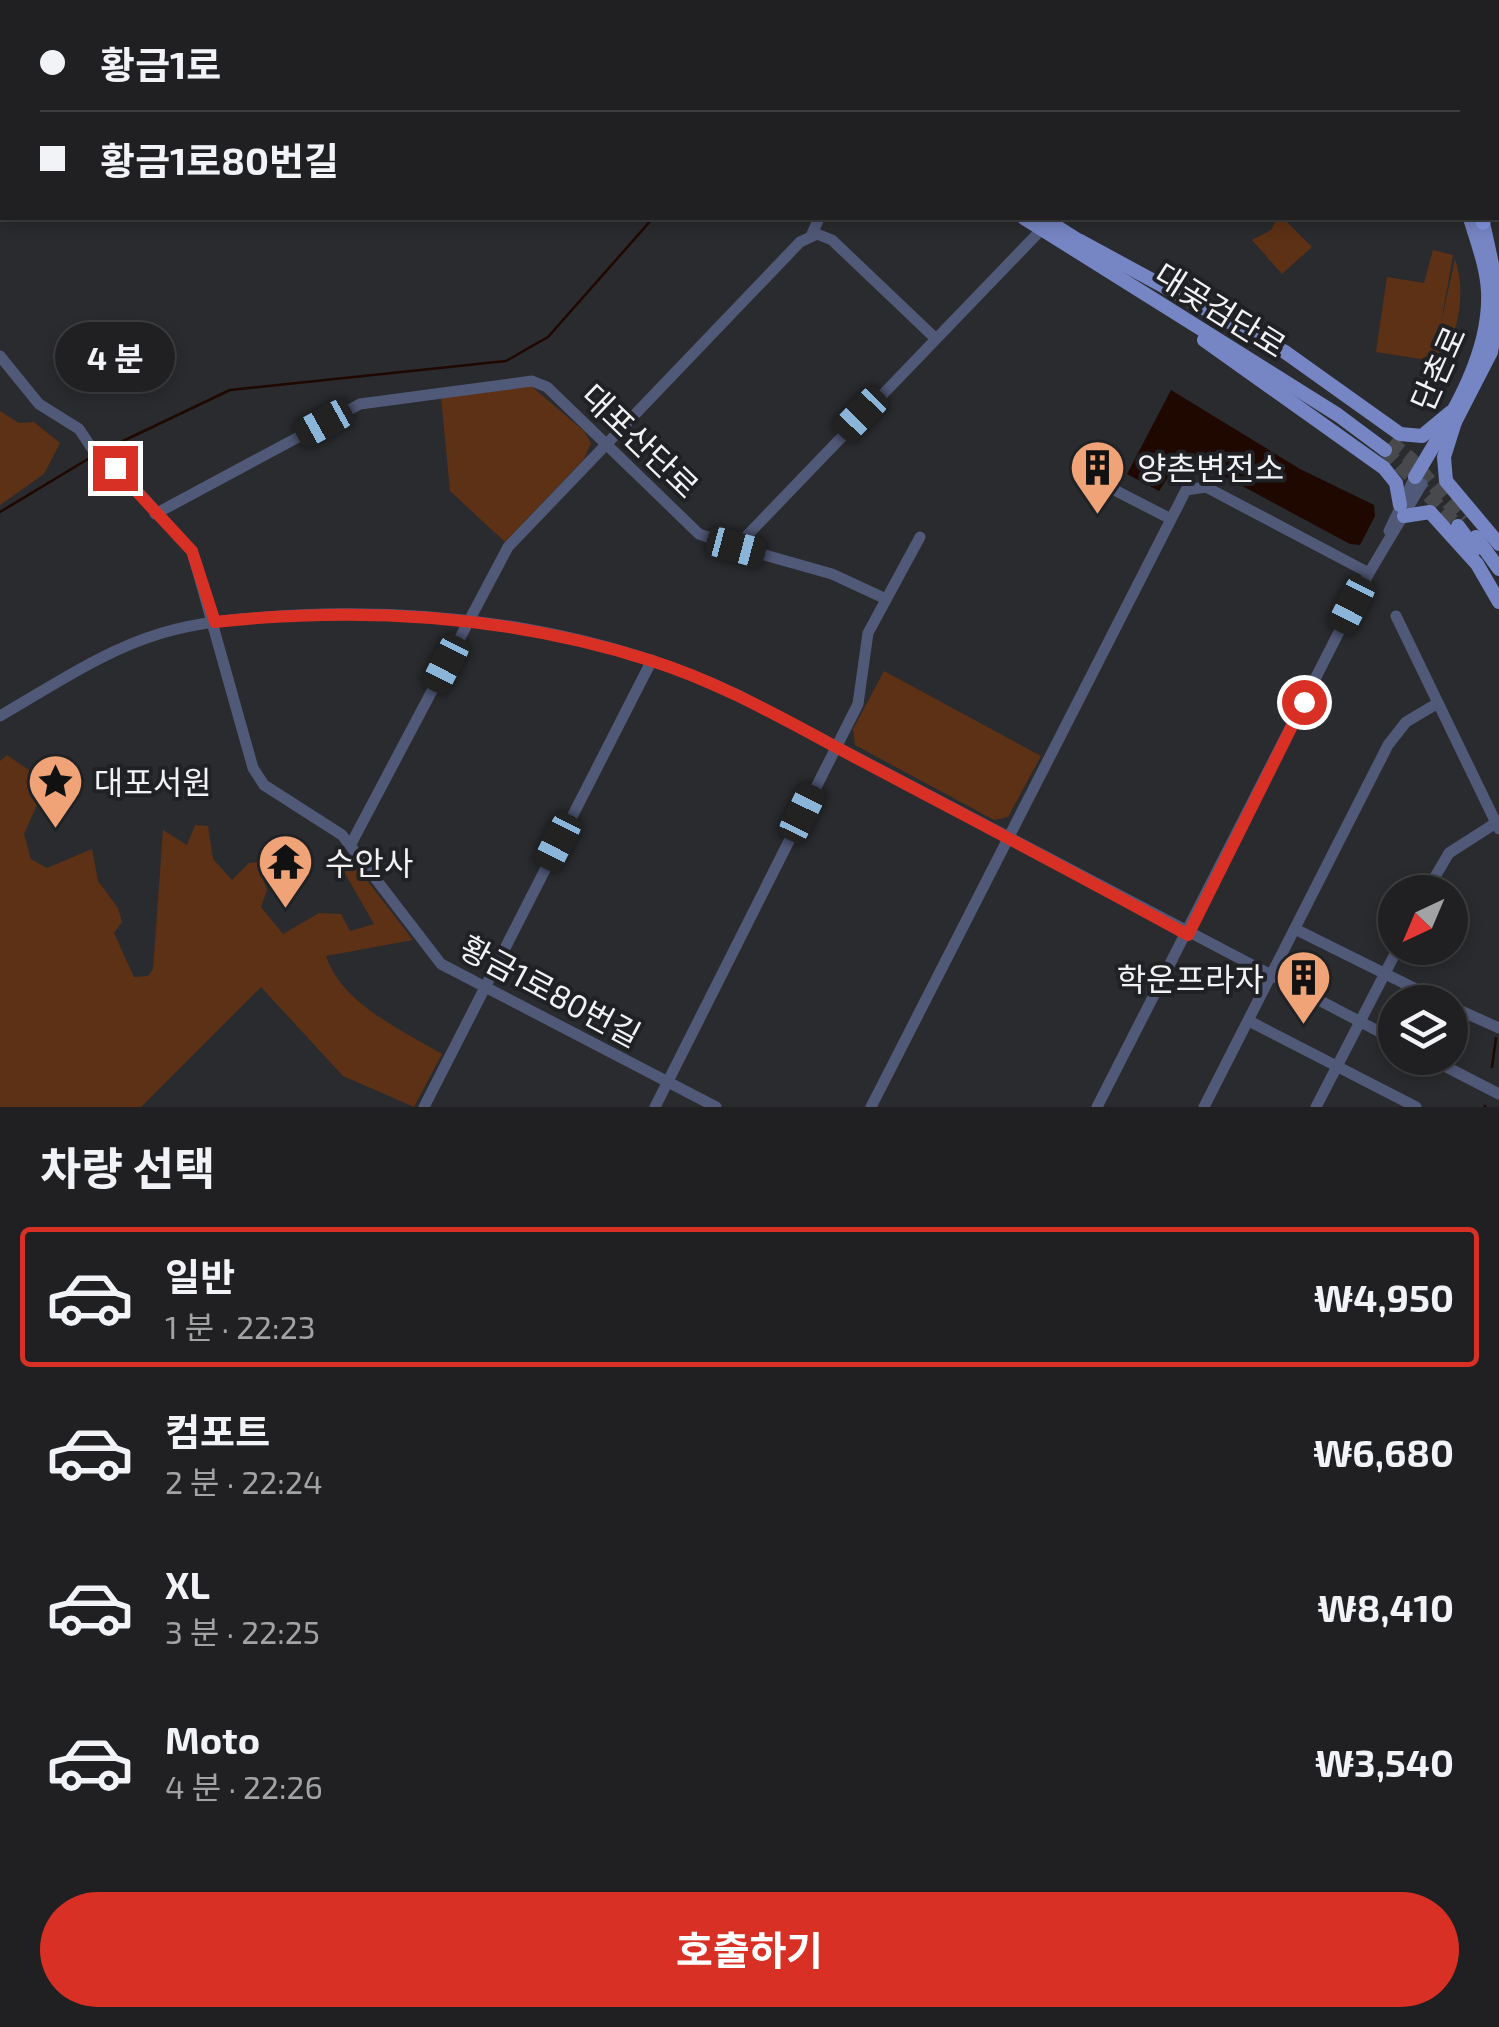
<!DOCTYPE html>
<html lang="ko">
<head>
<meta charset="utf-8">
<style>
  body { margin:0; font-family:"Exo 2","Noto Sans KR",sans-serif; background:#28282a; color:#f1f3f6; height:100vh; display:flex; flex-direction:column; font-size:38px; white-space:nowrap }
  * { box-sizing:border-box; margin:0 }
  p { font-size:32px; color:#a2a3a5 }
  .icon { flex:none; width:55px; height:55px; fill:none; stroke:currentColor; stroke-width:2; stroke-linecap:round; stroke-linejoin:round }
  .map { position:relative; height:1107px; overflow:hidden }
  .details { display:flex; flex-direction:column; background:#202022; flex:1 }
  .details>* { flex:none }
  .top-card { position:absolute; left:0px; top:0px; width:1500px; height:220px; box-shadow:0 5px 15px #0003,0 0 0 2px #3d3e40; display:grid; align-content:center; height:220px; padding:0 40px; background:#202022 }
  .needle { width:65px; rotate:224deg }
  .tools { position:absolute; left:1378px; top:875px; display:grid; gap:20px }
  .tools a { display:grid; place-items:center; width:90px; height:90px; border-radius:50%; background:#202022; box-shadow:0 5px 15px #0003,0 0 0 2px #3d3e40; font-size:50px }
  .end { position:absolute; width:45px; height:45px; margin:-22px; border:12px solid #d93025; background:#fff; box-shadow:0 0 0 5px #fff }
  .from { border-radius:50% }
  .bubble { position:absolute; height:70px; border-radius:35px; background:#202022; box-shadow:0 5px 15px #0003,0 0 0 2px #3d3e40; font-size:32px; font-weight:700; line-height:70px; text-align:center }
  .car { position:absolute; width:30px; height:60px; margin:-30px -15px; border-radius:12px; box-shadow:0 0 8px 2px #0007; background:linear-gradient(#222 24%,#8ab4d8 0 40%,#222 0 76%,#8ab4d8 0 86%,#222 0) }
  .top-card b { display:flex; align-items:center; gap:35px; height:95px; font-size:38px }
  .top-card b+b { border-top:2px solid #3d3e40 }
  .top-card i { width:25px; height:25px; background:#f1f3f6 }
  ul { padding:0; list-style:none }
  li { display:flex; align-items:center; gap:30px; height:140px; margin:0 20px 15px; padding:0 20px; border:5px solid transparent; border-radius:10px }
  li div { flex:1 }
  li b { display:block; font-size:38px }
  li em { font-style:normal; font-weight:700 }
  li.selected { border-color:#d93025 }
  li>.icon { width:90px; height:90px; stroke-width:1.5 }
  h2 { padding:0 40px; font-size:45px; line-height:120px }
  .button { display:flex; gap:20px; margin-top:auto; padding:20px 40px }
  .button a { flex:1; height:115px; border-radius:60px; background:#d93025; color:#fff; font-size:40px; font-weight:700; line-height:115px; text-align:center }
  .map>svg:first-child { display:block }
  .green { fill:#5c3115 }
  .water { fill:#1e0800 }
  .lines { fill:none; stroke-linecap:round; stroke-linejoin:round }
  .stream { stroke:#1e0800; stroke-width:2.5 }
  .river { stroke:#1e0800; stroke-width:12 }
  .major-tunnel { stroke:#48494c; stroke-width:14; stroke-dasharray:14 7; stroke-linecap:butt }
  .minor { stroke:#515978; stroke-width:11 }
  .major { stroke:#7685c4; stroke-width:14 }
  .highway { stroke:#8496e2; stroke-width:15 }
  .route { stroke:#d93025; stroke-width:12 }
  .labels { text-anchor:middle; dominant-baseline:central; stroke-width:8; stroke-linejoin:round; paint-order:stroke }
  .street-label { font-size:32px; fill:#f2f2f5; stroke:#202124 }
  .poi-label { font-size:32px; fill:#f2f2f5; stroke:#202124; text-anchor:start }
</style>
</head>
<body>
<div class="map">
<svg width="1499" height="1107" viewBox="0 0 1499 1107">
  <rect width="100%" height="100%" fill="#2a2b2e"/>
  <g class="green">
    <path d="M1277,218H1283L1312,247L1282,274L1252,240L1271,230Z"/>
    <path d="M1433,250L1453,255L1441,323L1455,259C1464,285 1461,315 1451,340L1444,343L1445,348L1433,361L1376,352L1387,277L1424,283Z"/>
    <path d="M531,386L584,431L591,443L584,459L505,542L450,491L441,397Z"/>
    <path d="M0,411L19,423L34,422L60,443L44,474L0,505Z"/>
    <path d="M884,671L1041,756L1008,817L994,820L855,745L853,729Z"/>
    <path d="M7,755L39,777L56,807L53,810L37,805L24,834L31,859L47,868L92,849L98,881L118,908L122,922L114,933L134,977L148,976L153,969L163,830L187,845L195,825L208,826L213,859L232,880L249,863L257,862L267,890L261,907L283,934L319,913L341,914L350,931L374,924L335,856L349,857L413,940L326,956C342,1004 402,1030 442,1054L414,1107L343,1076L261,987L141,1107H0V761Z"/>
  </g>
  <path class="water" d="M1171,390L1300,469L1374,505L1375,516L1360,545L1350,544L1203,465L1194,467L1193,459L1184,453L1159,491L1127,474Z"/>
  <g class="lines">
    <g class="stream">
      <path d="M1079,2L1082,0"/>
      <path d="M100,452L230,390L506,361L548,337L653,218"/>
      <path d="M0,512L93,456"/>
      <path d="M1492,1067L1496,1038"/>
      <path d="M1485,1107V1106"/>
    </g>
    <g class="river">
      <path d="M1195,0L1204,2"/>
      <path d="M1219,2H1249"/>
      <path d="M1350,2L1359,0"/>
      <path d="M1425,2L1430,0"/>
    </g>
    <g class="major-tunnel">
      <path d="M1390,442L1411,459L1463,520"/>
      <path d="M1385,450L1454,522"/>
    </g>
    <g class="minor">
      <path d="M0,30L2,29"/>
      <path d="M812,234L819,218"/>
      <path d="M0,356L39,404L79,429L103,465L120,472L192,551L253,768L264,785L342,835L441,964L716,1107"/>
      <path d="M1091,478L1169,518"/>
      <path d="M155,514L360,404L532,381L547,387L699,534L736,547L1042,229"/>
      <path d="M1389,531L1415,477"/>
      <path d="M736,547L832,574L886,599"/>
      <path d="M1396,616L1499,829"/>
      <path d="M0,716C52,686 104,650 162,633C205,620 252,618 297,615C448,608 603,631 740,696L1395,1040"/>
      <path d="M351,844L508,547L800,242L817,234L832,240L935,338"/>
      <path d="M1426,892L1449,853L1499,821"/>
      <path d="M1297,930L1442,1002"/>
      <path d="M1450,1006L1499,1028"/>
      <path d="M1249,1021L1416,1107"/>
      <path d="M1429,1058L1499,1094"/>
      <path d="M424,1107L652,660"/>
      <path d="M655,1107L858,704L868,633L920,537"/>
      <path d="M871,1107L1186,490L1206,487L1369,573"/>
      <path d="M1097,1107L1369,573L1422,484"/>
      <path d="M1204,1107L1388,745L1406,722L1438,703"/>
      <path d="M1316,1107L1398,948"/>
    </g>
    <g class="major">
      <path d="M712,0L716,2"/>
      <path d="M727,0L730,2"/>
      <path d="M1404,0L1405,2"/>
      <path d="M1417,0L1418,2"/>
      <path d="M1024,218L1338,415L1385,450"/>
      <path d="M1043,218L1087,246"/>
      <path d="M1482,218L1499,296"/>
      <path d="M1080,241L1285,352L1400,434L1422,436L1451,412"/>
      <path d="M1204,340L1384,468L1396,483L1400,505"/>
      <path d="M1455,422L1491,352L1499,307"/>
      <path d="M1455,422L1444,457L1446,481L1499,544"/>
      <path d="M1415,477C1447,423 1491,357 1488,292C1487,267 1477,242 1470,218"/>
      <path d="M1404,516L1430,512L1477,564L1499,602"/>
      <path d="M1458,526L1475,549"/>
      <path d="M1476,537L1499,569"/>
    </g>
    <g class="highway">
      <path d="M1498,113L1499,112"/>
      <path d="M1498,131L1499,130"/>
      <path d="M1483,218V222"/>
    </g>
  </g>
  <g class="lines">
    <path class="route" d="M115,468L192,551L215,622C362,606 507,615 649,660C723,683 792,724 860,760C970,818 1079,875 1188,935L1304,702"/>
  </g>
  <defs>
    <symbol id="building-pin" viewBox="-11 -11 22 30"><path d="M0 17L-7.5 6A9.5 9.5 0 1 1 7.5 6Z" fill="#efa377" stroke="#202124"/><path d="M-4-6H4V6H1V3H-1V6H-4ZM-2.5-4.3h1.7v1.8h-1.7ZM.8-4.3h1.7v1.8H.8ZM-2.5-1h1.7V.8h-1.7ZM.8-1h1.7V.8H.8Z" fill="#111"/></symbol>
    <symbol id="sight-pin" viewBox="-11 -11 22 30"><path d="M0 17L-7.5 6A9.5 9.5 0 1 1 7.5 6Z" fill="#efa377" stroke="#202124"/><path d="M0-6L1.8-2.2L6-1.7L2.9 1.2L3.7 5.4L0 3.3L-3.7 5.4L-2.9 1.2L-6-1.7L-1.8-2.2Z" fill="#111"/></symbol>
    <symbol id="temple-pin" viewBox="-11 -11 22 30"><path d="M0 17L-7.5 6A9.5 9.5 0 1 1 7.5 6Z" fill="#efa377" stroke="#202124"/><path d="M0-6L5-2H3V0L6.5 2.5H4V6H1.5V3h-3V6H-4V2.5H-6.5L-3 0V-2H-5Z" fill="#111"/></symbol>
  </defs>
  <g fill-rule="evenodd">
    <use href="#building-pin" x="1066" y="436" width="63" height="86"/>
    <use href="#sight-pin" x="24" y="750" width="63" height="86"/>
    <use href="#temple-pin" x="254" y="830" width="63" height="86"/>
    <use href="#building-pin" x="1272" y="946" width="63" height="86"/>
  </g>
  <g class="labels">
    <g class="street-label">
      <text transform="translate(1221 309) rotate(32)">대곶검단로</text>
      <text transform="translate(1437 368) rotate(-66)">단촌로</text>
      <text transform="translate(641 440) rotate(44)">대포산단로</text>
      <text transform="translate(551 990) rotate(28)">황금1로80번길</text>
    </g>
    <g class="poi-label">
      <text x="1137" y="467">양촌변전소</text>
      <text x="94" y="781">대포서원</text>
      <text x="325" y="862">수안사</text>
      <text x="1264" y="978" text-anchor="end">학운프라자</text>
    </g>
  </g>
</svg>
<div class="tools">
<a><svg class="needle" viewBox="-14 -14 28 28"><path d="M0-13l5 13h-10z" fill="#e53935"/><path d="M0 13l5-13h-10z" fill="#a2a3a5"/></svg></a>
<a><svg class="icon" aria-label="layers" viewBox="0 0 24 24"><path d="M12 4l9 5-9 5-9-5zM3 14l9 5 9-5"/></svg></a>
</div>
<i class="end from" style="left:1304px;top:702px"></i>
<i class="end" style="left:115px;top:468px"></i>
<div class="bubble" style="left:55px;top:322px;width:120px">4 분</div>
<i class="car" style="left:861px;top:414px;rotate:224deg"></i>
<i class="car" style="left:324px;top:423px;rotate:241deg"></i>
<i class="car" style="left:736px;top:547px;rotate:105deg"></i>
<i class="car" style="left:1352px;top:605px;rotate:207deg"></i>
<i class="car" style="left:446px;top:664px;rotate:207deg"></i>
<i class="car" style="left:802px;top:813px;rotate:26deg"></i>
<i class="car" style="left:558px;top:842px;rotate:207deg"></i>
<div class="top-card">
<b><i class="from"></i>황금1로</b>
<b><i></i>황금1로80번길</b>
</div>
</div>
<section class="details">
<h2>차량 선택</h2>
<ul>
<li class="selected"><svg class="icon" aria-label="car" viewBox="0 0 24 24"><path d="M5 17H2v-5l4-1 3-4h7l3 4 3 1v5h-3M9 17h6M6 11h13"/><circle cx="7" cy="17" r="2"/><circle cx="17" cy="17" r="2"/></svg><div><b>일반</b><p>1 분 · 22:23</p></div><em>₩4,950</em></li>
<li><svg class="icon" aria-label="car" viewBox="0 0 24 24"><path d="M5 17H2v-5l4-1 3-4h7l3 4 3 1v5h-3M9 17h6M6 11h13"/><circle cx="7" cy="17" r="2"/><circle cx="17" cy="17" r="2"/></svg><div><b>컴포트</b><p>2 분 · 22:24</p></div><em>₩6,680</em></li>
<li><svg class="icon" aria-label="car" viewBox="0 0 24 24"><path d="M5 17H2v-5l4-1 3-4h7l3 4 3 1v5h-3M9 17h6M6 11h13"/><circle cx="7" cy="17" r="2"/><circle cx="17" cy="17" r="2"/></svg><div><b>XL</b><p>3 분 · 22:25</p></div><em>₩8,410</em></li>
<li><svg class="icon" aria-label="car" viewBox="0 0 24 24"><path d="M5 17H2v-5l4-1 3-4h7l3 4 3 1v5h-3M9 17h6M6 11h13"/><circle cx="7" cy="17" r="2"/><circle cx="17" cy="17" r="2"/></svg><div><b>Moto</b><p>4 분 · 22:26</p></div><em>₩3,540</em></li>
</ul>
<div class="button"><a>호출하기</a></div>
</section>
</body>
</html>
